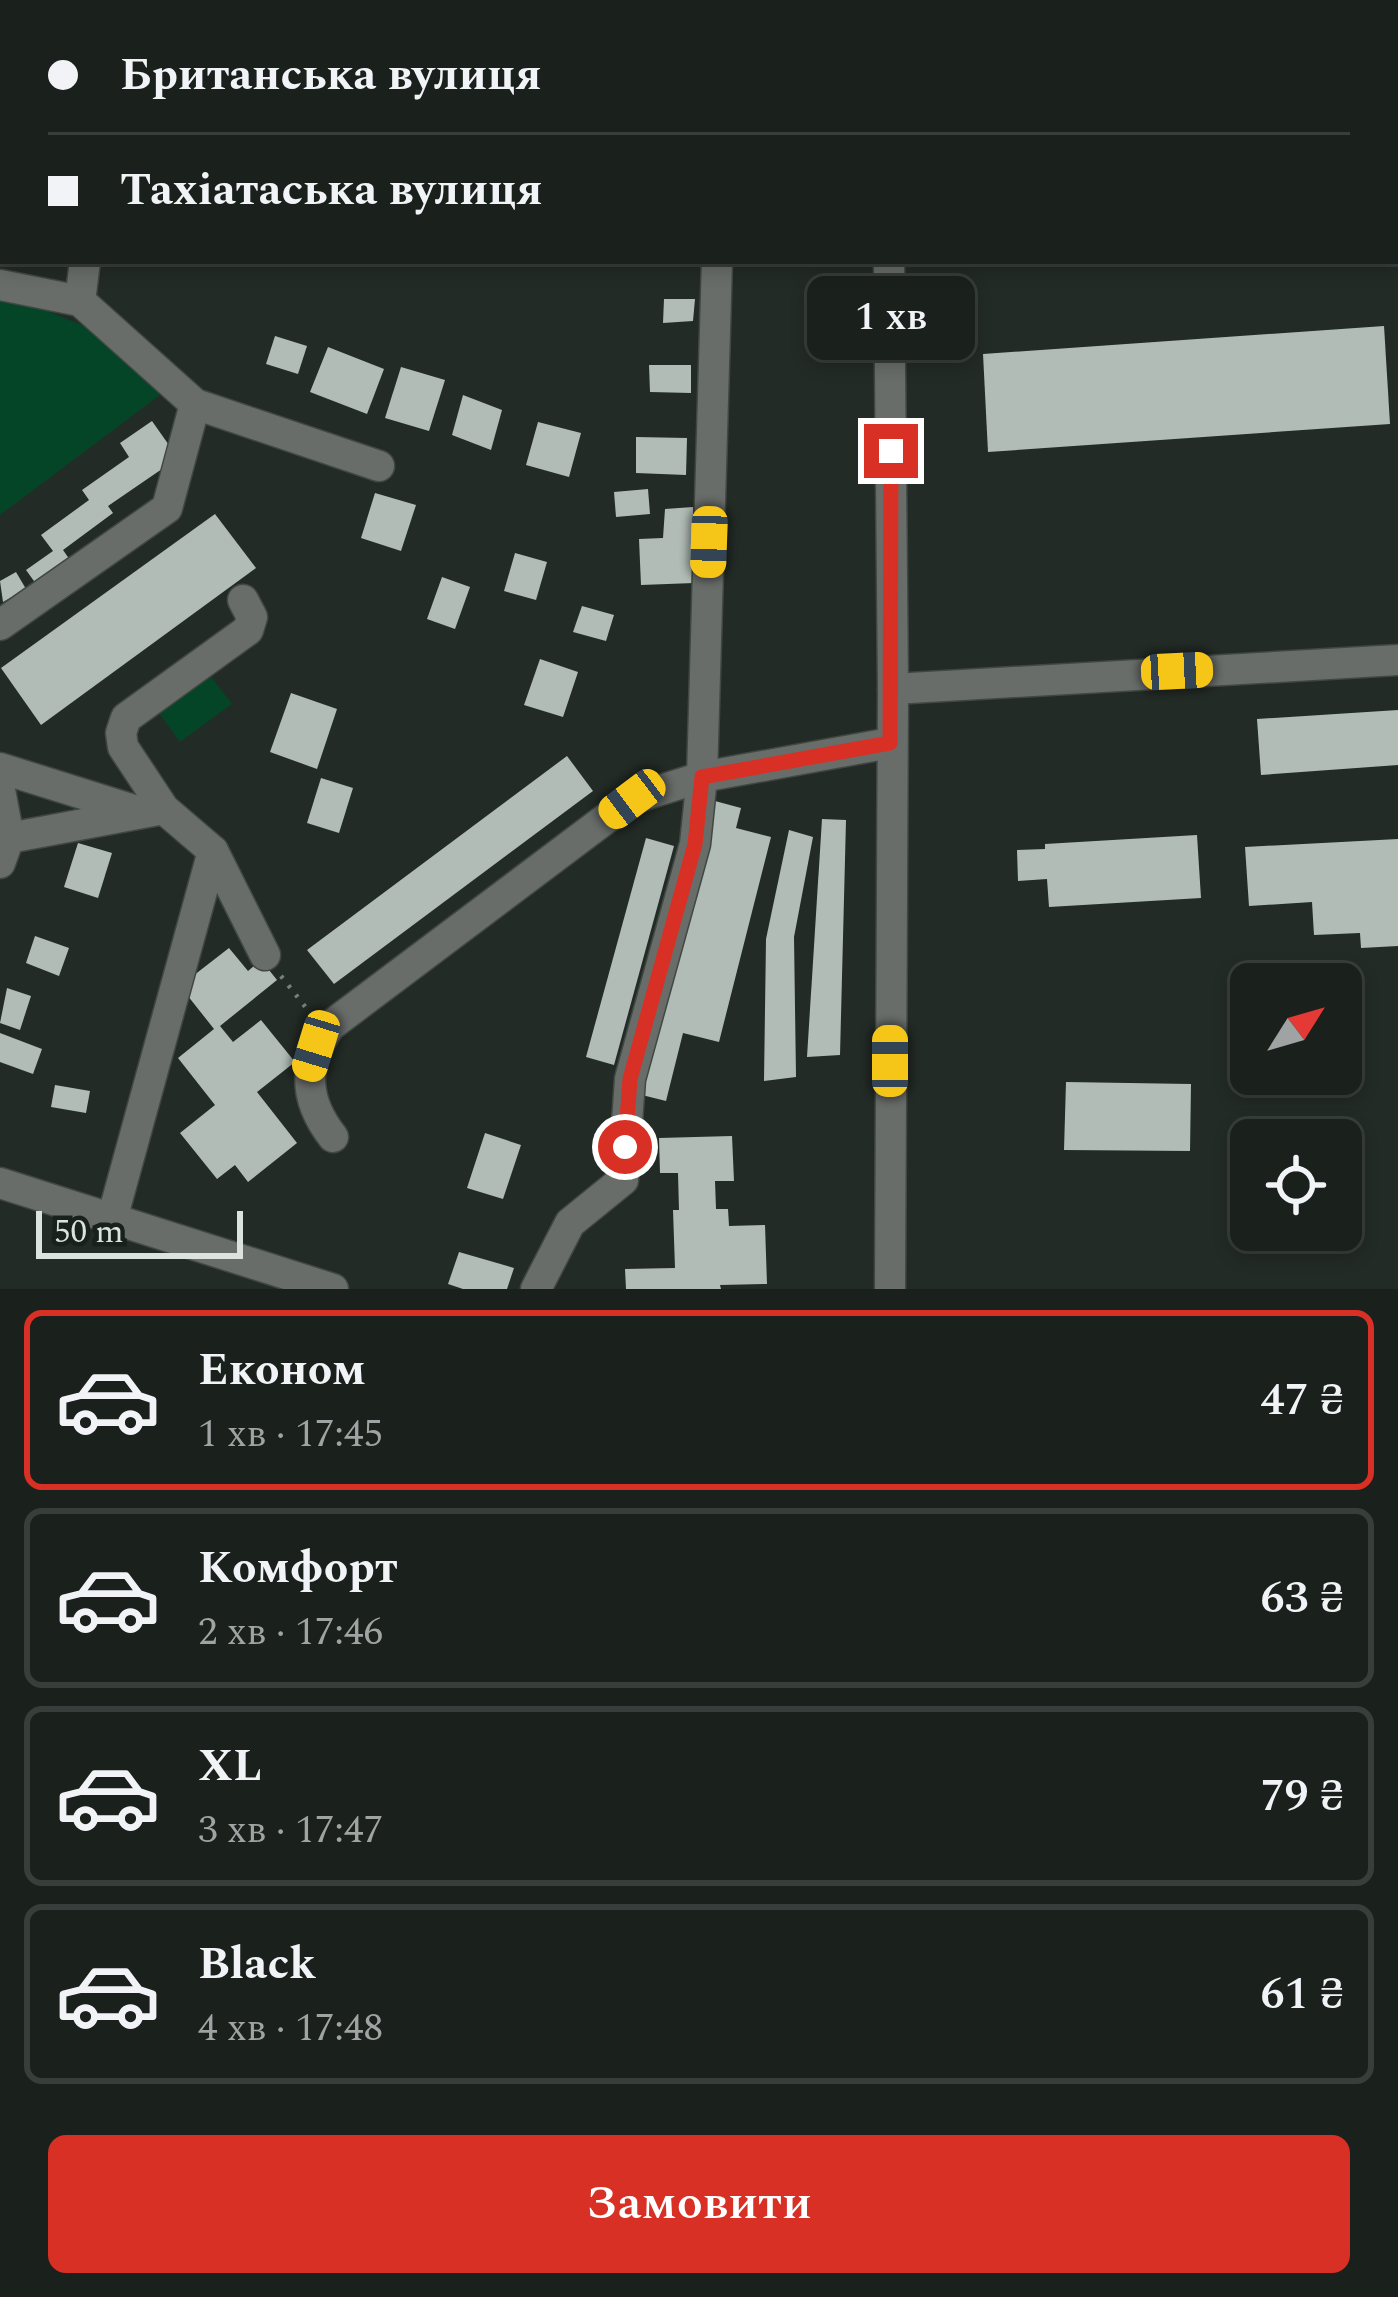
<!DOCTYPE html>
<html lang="uk">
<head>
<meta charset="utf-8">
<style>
  body { margin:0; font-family:Spectral,serif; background:#272d29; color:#f1f3f6; height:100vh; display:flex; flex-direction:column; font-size:45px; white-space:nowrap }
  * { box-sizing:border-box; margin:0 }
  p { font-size:39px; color:#9fa3a3 }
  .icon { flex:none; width:66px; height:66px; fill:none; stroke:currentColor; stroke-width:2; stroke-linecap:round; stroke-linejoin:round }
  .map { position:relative; height:1289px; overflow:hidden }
  .details { display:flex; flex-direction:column; background:#1a201c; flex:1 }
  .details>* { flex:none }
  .guide { position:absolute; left:0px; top:0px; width:1398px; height:264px; box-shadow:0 6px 18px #0003,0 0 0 3px #383e3b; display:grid; align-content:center; height:264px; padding:0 48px; background:#1a201c }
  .needle { width:78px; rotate:53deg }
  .controls { position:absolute; left:1230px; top:963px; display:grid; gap:24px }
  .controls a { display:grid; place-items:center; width:132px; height:132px; border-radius:18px; background:#1a201c; box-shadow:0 6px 18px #0003,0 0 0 3px #383e3b; font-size:60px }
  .scale { position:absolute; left:36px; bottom:30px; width:207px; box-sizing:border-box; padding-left:12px; border:6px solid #dce2de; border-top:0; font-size:33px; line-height:42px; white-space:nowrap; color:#dce2de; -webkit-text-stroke:9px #19211c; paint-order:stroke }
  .end { position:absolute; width:54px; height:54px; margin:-27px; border:15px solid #d93025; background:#fff; box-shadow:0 0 0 6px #fff }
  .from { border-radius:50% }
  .bubble { position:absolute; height:84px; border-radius:18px; background:#1a201c; box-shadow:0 6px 18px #0003,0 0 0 3px #383e3b; font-size:39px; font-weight:600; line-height:84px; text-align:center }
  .car { position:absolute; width:36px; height:72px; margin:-36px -18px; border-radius:15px; box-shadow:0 0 9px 3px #0007; background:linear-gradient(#f5c518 24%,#345 0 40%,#f5c518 0 76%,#345 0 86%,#f5c518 0) }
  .guide b { display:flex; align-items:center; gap:42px; height:114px; font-size:45px }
  .guide b+b { border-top:3px solid #383e3b }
  .guide i { width:30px; height:30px; background:#f1f3f6 }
  ul { padding:21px 0 0; list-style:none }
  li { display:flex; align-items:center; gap:36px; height:180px; margin:0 24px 18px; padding:0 24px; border:6px solid #383e3b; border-radius:18px }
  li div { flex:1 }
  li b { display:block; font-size:45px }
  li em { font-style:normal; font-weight:600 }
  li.current { border-color:#d93025 }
  li>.icon { width:108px; height:108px; stroke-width:1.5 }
  .primary-button { display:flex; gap:24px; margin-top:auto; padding:24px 48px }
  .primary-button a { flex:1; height:138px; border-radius:18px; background:#d93025; color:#fff; font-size:48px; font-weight:600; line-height:138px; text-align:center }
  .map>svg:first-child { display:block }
  .green { fill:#044427 }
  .building { fill:#b2bcb6 }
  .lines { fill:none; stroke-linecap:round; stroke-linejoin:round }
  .minor-casing { stroke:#414843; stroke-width:33 }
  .path { stroke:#79807c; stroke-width:4.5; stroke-dasharray:3 9; stroke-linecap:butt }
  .minor { stroke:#696d6a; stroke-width:30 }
  .route { stroke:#d93025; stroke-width:15 }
</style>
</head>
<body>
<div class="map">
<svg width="1398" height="1289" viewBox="0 0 1398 1289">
  <rect width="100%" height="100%" fill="#232b26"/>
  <g class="green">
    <path d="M0,291L103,334L160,395L0,515Z"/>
    <path d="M209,674L232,704L180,742L158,712Z"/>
  </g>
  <g class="building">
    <path d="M664,299H695L693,321L663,323Z"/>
    <path d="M1384,326L1390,424L988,452L983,354Z"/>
    <path d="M275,336L307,346L298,374L266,364Z"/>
    <path d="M328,347L384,369L367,414L310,392Z"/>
    <path d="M649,365H691V393L650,392Z"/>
    <path d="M401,367L445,380L429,431L385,418Z"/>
    <path d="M463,395L502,410L491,450L452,435Z"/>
    <path d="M152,421L178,458L108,506L113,513L63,550L72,563L39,588L26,570L53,551L41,535L89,500L82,490L129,457L120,443Z"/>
    <path d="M538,422L581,433L569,477L526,465Z"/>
    <path d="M636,437L687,438L686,475L636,473Z"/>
    <path d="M648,489L650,514L616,517L614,492Z"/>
    <path d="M375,493L416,505L401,551L361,538Z"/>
    <path d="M693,507L694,583L641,585L639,539L663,538L665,509Z"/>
    <path d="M215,514L256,568L41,725L1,668Z"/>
    <path d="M515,553L547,562L536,600L504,591Z"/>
    <path d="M16,572L26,589L3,602L0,581Z"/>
    <path d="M442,577L470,587L455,629L427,619Z"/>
    <path d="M582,606L614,615L606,641L573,632Z"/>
    <path d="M540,659L578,672L563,717L524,705Z"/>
    <path d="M291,693L337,709L317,769L270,752Z"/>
    <path d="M1398,710V765L1261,775L1257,719Z"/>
    <path d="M567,756L593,791L334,984L307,950Z"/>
    <path d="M321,778L353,788L339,833L307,823Z"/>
    <path d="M715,801L741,808L736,828L771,837L719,1042L683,1033L666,1101L642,1095Z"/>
    <path d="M822,819L846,820L840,1055L807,1057Z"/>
    <path d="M789,830L813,837L794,937L796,1077L764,1081L766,939Z"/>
    <path d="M1197,835L1201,898L1049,907L1047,879L1018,881L1017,850L1045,849V844Z"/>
    <path d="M646,838L674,846L614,1065L586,1057Z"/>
    <path d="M1398,839V946L1361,948L1360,933L1314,935L1312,902L1249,906L1245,847Z"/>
    <path d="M78,843L112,853L98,898L64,887Z"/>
    <path d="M35,936L69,948L59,976L26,963Z"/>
    <path d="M229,948L248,971L261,960L277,980L220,1026L233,1042L261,1020L295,1062L257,1092L297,1143L248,1182L235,1165L217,1179L180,1133L215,1105L178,1058L214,1029L180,986Z"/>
    <path d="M7,988L31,996L20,1030L0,1023Z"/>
    <path d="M0,1033L42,1049L33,1074L0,1062Z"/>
    <path d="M1066,1082L1191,1084L1190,1151L1064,1150Z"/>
    <path d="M55,1085L90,1091L86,1113L51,1107Z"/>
    <path d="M485,1133L521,1145L503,1199L467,1188Z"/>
    <path d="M732,1136L734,1181H715L716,1209H728L729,1226L765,1225L767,1284L720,1285L721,1289H626L625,1269L675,1268L673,1210H679L678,1173H660L659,1138Z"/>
    <path d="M459,1252L514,1268L507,1289H463L448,1284Z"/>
  </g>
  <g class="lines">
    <defs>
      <g id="minor">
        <path d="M243,0L247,3"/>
        <path d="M872,0V3"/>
        <path d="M964,3L970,0"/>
        <path d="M889,261L893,689L890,1289"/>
        <path d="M0,285L80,301L195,404L379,466"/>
        <path d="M80,301L85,261"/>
        <path d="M243,600L252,617L248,630L126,718L121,733L123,747L164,809L213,851L265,955"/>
        <path d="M0,625L167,508L195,404"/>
        <path d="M893,689L1398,660"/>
        <path d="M0,768L137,811"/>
        <path d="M0,790L9,838L0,863"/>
        <path d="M9,838L164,809"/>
        <path d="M333,1137C304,1100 302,1065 330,1026L632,799L702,777L890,743"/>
        <path d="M0,1183L333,1289"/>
        <path d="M112,1219L213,851"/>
        <path d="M536,1289L570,1223L623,1180L630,1079L695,844L702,777L717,261"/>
      </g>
    </defs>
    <use href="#minor" class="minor-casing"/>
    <path class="path" d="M281,976L307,1009"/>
    <use href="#minor" class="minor"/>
  </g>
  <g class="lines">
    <path class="route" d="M625,1147L630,1079L695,844L702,777L890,743L891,451"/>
  </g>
</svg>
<div class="controls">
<a><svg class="needle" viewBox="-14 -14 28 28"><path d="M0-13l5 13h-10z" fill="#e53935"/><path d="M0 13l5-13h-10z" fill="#9fa3a3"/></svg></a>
<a><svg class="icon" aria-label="locate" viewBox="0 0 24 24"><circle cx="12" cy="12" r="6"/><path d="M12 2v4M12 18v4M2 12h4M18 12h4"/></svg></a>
</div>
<div class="scale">50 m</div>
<i class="end from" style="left:625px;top:1147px"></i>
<i class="end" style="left:891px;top:451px"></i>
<div class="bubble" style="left:807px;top:276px;width:168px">1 хв</div>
<i class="car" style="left:709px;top:542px;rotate:182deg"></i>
<i class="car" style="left:1177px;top:671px;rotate:87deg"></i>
<i class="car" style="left:632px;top:799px;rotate:233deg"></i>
<i class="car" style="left:316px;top:1046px;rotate:197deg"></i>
<i class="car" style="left:890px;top:1061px;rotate:0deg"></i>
<div class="guide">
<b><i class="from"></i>Британська вулиця</b>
<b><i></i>Тахіатаська вулиця</b>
</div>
</div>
<section class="details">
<ul>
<li class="current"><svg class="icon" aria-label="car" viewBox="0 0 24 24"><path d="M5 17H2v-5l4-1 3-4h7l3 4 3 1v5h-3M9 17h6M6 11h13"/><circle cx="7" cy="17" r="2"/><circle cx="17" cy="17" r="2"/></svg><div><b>Економ</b><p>1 хв · 17:45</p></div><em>47 ₴</em></li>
<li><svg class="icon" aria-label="car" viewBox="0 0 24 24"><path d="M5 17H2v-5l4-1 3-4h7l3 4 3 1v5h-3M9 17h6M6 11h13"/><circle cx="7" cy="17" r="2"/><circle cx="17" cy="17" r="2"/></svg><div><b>Комфорт</b><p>2 хв · 17:46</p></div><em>63 ₴</em></li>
<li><svg class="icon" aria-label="car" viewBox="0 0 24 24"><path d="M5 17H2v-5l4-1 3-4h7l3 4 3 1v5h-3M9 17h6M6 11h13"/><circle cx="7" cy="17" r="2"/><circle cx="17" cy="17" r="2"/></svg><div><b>XL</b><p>3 хв · 17:47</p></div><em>79 ₴</em></li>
<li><svg class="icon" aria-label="car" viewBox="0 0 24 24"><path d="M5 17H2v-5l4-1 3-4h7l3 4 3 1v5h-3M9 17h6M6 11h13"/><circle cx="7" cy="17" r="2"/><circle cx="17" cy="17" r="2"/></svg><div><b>Black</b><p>4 хв · 17:48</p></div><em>61 ₴</em></li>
</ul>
<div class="primary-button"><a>Замовити</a></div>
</section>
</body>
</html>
